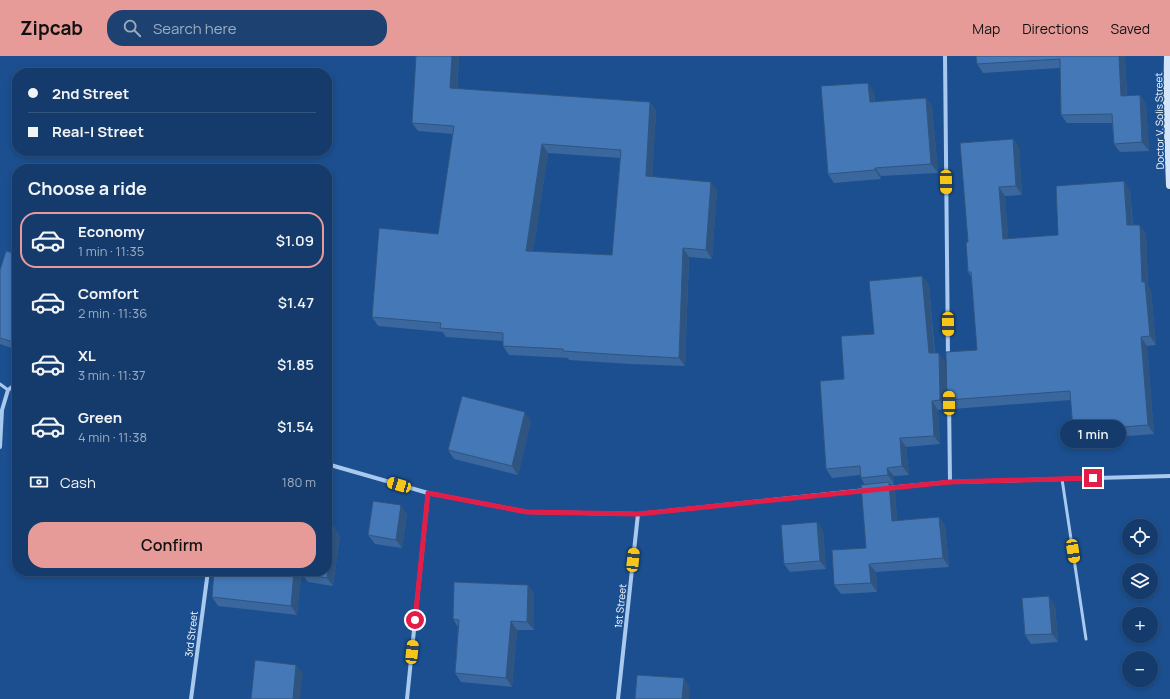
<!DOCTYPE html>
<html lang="en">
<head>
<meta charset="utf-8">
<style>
  body { margin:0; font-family:Manrope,sans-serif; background:#1d4271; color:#f1f3f6; height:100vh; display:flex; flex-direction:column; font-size:15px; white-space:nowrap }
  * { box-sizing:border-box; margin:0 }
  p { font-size:13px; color:#9dadc1 }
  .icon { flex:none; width:22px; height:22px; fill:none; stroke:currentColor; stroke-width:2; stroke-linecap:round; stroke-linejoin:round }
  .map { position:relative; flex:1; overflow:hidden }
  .sheet { position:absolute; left:12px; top:108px; width:320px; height:412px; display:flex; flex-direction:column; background:#143b6b; border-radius:16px; box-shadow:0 2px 6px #0003,0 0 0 1px #33557e }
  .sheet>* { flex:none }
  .top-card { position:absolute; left:12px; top:12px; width:320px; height:88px; border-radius:16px; box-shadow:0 2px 6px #0003,0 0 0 1px #33557e; display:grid; align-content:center; height:88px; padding:0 16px; background:#143b6b }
  .fabs { position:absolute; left:1122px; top:463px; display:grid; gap:8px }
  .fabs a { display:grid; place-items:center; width:36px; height:36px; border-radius:50%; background:#143b6b; box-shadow:0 2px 6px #0003,0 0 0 1px #33557e; font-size:20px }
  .end { position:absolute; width:18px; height:18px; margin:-9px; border:5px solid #e11d48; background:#fff; box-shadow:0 0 0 2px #fff }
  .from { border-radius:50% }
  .bubble { position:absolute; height:28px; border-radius:14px; background:#143b6b; box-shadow:0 2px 6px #0003,0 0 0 1px #33557e; font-size:13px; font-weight:600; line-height:28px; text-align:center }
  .car { position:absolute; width:12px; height:24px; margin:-12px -6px; border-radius:5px; box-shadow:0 0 3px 1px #0007; background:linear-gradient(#f5c518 24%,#345 0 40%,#f5c518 0 76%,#345 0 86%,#f5c518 0) }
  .top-card b { display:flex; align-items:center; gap:14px; height:38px; font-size:15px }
  .top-card b+b { border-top:1px solid #33557e }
  .top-card i { width:10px; height:10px; background:#f1f3f6 }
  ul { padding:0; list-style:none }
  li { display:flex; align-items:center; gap:12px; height:56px; margin:0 8px 6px; padding:0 8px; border:2px solid transparent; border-radius:16px }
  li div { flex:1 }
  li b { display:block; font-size:15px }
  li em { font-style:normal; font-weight:600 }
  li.selected { border-color:#e69b98 }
  li>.icon { width:36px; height:36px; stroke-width:1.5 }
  h2 { padding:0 16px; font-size:18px; line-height:48px }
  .pay { display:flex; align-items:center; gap:10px; height:44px; padding:0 16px; font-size:15px }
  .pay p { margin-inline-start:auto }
  .primary-button { display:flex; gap:8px; margin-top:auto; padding:8px 16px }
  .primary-button a { flex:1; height:46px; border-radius:16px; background:#e69b98; color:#111; font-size:16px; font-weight:600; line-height:46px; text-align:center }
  header { display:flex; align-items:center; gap:24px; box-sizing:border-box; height:56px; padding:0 20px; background:#e69b98; color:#111 }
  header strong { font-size:19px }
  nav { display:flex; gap:22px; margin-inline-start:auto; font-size:14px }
  .search { width:280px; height:36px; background:#1d4271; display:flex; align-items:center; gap:10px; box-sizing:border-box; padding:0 14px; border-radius:16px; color:#9dadc1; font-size:15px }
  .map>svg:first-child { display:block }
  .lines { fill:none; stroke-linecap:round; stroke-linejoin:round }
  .lane { stroke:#a9c9ee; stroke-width:3 }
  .street { stroke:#a9c9ee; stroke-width:4 }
  .secondary { stroke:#d6e6fa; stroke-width:8 }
  .wall { fill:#3a679d; fill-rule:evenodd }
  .shaded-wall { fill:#305480 }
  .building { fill:#4478b7; stroke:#305480; fill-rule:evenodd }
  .route { stroke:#e11d48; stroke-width:5 }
  .labels { text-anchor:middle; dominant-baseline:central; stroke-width:3; stroke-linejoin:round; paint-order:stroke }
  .street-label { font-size:10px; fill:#fff; stroke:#1b4f8f }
</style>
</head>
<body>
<header>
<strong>Zipcab</strong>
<div class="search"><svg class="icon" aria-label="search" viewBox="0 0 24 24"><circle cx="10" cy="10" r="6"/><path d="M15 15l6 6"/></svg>Search here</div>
<nav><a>Map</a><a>Directions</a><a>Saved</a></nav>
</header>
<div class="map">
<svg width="1170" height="643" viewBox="0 0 1170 643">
  <rect width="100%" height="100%" fill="#1b4f8f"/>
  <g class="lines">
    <g class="lane">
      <path d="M0,328L8,334"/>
      <path d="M1062,423L1086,583"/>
    </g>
    <g class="street">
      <path d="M945,0L948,301"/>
      <path d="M949,342L950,426"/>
      <path d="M0,391L2,354L8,334L17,327"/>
      <path d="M327,408L428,437L527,456L638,458L866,434"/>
      <path d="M887,432L950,426L1170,420"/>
      <path d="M191,643L208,515"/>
      <path d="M407,643L428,437"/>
      <path d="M618,643L638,458"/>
    </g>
    <path class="secondary" d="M1168,0L1167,51L1170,129"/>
  </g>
  <g class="wall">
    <path d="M416,0H459L457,33L650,46L656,55L652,121L717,134L712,203L689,201L685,310L630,308L569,304L568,302L509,299L503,290V285L446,281L443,276L378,270L372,261L438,178L453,78L418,75L412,67ZM548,97L620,102L612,199L533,195Z"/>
    <path d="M976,0H1125L1127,40L1140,39L1146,48L1149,95L1120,96L1114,88L1112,67H1067L1061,59L1060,12L983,17L977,8Z"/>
    <path d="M874,36L875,46L926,42L932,50L938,117L881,120V123L834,127L828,118Z"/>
    <path d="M1013,83L1019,92L1022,139L1005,140L1008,183L1058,179L1130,134L1133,169L1146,177L1148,230L1151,235L1156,289L1147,290L1154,378L1079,384L1073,375L1071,344L953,353L947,344L977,294L971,221L968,216V186Z"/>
    <path d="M17,198V294L0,288V214Z"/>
    <path d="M922,220L929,229L935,297L945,305L946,353L938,354L940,388L906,391L909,419L894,420V428L890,429L895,435L897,465L939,461L945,470L949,511L876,516L877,536L841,538L834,529L866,492L865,429L861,422L860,419L832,422L826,413L844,323L874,278Z"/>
    <path d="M531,365L518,419L454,403L448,394Z"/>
    <path d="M407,458L402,492L375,488L368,479Z"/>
    <path d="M817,466L823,475L826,513L790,516L784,508Z"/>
    <path d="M340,480L333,530L308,526L302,518Z"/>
    <path d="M301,519L297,559L218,550L212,541Z"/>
    <path d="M528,529L534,538V574H517L512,631L461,626L455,617L458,571L453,563Z"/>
    <path d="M1055,549L1058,586L1031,588L1025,579Z"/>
  </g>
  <g class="shaded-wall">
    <path d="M452,0H459L456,41L450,32Z"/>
    <path d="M1119,0H1125L1127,49L1121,40Z"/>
    <path d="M868,27L874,36L876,55L870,46Z"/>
    <path d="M1140,39L1146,48L1149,95L1142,86Z"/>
    <path d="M926,42L932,50L938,117L931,108Z"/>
    <path d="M650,46L656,55L652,129L646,120Z"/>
    <path d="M1013,83L1019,92L1022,139L1016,130Z"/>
    <path d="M542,88L548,97L532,204L526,195Z"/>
    <path d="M875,112L881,120V123L875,114Z"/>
    <path d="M1124,125L1130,134L1133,178L1127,169Z"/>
    <path d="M711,126L717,134L712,203L706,194Z"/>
    <path d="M999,131L1005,140L1009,192L1003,183Z"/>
    <path d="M1140,169L1146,177L1148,230L1151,235L1156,289L1150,280L1142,226Z"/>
    <path d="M683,192L689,201L685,310L679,302Z"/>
    <path d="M922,220L929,229L935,306L929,297Z"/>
    <path d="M1141,281L1147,290L1154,378L1148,369Z"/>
    <path d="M939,297L945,305L946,353L940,344Z"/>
    <path d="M932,345L938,354L940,388L934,380Z"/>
    <path d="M525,356L531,365L518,419L512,410Z"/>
    <path d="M900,382L906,391L909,419L902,410Z"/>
    <path d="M887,412L894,420V428L888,419Z"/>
    <path d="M889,426L895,435L898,474L892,465Z"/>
    <path d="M401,449L407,458L402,492L396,484Z"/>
    <path d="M939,461L945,470L949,511L943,502Z"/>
    <path d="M817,466L823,475L826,513L820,505Z"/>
    <path d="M334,471L340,480L333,530L327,522Z"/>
    <path d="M869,508L876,516L877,536L871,527Z"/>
    <path d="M294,515H298L301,519L297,559L291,550Z"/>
    <path d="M528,529L534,538V574L527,566Z"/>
    <path d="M1049,540L1055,549L1058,586L1052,578Z"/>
    <path d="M511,565L517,574L512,631L506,622Z"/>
    <path d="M296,609L303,617L300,643H293Z"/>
    <path d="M684,622L690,631L689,643H682Z"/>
  </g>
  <g class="building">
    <path d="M416,0H452L450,32L650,46L646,120L711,126L706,194L683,192L679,302L624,299L563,295V293L503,290V277L440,272L441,267L372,261L379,172L438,178L454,70L412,67ZM542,88L621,94L612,199L526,195Z"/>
    <path d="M976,0H1119L1121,40L1140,39L1142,86L1114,88L1112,58L1061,59L1060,3L977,8Z"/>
    <path d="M868,27L870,46L926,42L931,108L875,112V114L828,118L821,30Z"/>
    <path d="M1013,83L1016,130L999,131L1003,183L1058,179L1056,130L1124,125L1127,169H1140L1142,226H1145L1150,280L1141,281L1148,369L1073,375L1070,335L947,344L946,296L977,294L971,216H968L966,186H968L960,87Z"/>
    <path d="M6,195L17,198V287L0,282V214Z"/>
    <path d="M922,220L929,297H939L940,344L932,345L934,380L900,382L902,410L887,412L888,419L861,422L860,410L826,413L820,325L844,323L841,280L874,278L869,225Z"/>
    <path d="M462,340L525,356L512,410L448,394Z"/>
    <path d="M889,426L892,465L939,461L943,502L869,508L871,527L834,529L832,494L866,492L861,429Z"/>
    <path d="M373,445L401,449L396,484L368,479Z"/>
    <path d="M817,466L820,505L784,508L781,469Z"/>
    <path d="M327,470L334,471L327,522L302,518V515H327Z"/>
    <path d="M214,515H294L291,550L212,541Z"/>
    <path d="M454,526L528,529L527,566L511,565L506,622L455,617L459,564L453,563Z"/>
    <path d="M1049,540L1052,578L1025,579L1022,542Z"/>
    <path d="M255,604L296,609L293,643H251Z"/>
    <path d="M637,619L684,622L682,643H635Z"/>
  </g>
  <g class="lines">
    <path class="route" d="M415,564L428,437L527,456L638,458L950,426L1093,422"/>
  </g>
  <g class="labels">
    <g class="street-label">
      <text transform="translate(1159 65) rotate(-91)">Doctor V. Solis Street</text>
      <text transform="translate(620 550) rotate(-84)">1st Street</text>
      <text transform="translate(191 578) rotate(-83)">3rd Street</text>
    </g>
  </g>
</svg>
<div class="fabs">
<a><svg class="icon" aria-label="locate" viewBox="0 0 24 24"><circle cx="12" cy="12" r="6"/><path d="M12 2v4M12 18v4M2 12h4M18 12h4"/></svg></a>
<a><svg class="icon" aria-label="layers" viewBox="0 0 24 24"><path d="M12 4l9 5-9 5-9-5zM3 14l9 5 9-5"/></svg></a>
<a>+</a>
<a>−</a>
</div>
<i class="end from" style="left:415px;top:564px"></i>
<i class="end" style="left:1093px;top:422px"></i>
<div class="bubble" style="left:1060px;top:364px;width:66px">1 min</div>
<i class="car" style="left:946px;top:126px;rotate:179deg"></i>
<i class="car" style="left:948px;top:268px;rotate:179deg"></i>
<i class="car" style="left:949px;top:347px;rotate:359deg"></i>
<i class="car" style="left:399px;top:429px;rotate:286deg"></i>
<i class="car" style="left:1073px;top:495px;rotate:171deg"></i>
<i class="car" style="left:633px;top:504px;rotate:6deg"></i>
<i class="car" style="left:412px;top:596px;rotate:6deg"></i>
<div class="top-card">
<b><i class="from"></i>2nd Street</b>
<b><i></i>Real-I Street</b>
</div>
<section class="sheet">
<h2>Choose a ride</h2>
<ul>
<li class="selected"><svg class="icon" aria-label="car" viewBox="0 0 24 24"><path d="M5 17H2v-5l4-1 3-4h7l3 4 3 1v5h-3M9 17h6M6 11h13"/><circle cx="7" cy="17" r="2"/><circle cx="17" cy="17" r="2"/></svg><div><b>Economy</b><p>1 min · 11:35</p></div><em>$1.09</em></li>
<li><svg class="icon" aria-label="car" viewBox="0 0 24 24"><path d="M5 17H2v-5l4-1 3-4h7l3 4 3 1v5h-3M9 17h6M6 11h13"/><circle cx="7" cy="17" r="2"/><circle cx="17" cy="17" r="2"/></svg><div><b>Comfort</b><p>2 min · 11:36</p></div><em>$1.47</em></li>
<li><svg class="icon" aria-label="car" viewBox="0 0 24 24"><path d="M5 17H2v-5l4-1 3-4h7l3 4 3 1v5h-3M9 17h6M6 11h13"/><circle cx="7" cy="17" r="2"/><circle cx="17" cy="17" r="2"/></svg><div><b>XL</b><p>3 min · 11:37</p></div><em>$1.85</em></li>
<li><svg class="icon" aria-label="car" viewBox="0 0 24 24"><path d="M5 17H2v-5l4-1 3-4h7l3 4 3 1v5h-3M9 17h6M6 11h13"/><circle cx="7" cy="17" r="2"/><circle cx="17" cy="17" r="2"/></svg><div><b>Green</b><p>4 min · 11:38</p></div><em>$1.54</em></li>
</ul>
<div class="pay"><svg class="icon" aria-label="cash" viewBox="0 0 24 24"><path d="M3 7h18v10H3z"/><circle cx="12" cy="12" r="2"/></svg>Cash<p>180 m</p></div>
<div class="primary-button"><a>Confirm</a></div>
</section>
</div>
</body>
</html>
